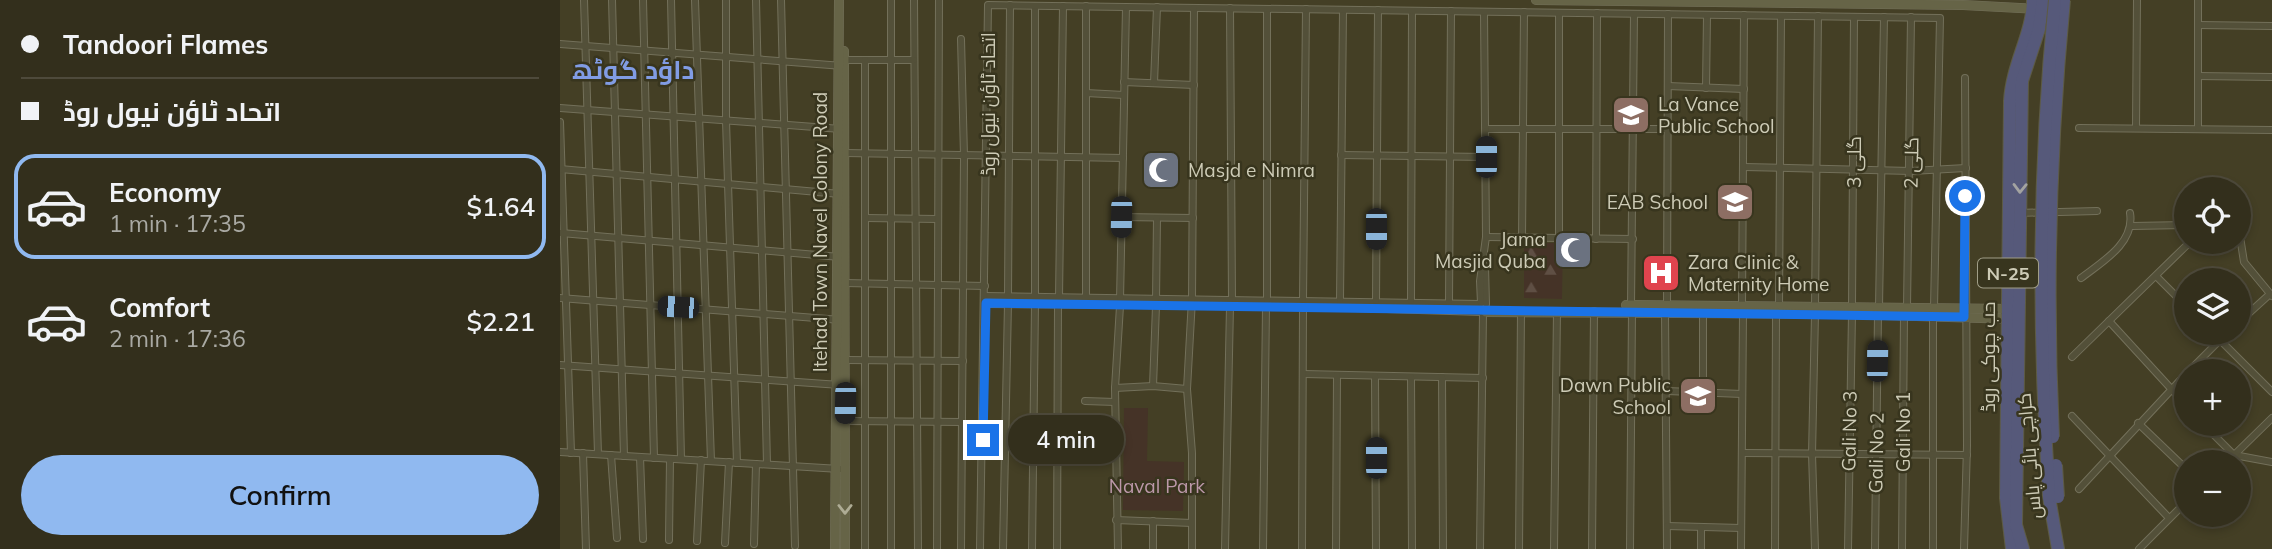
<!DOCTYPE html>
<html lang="en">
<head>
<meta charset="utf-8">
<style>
  body { margin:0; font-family:Mulish,Cairo,sans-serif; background:#3b3725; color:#f1f3f6; height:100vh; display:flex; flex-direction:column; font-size:26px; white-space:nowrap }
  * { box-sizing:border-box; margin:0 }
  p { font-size:23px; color:#a9a9a3 }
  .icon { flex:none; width:38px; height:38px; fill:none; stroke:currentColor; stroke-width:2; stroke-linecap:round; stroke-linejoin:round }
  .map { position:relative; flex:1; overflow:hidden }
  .drawer { display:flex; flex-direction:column; background:#332f1c; width:560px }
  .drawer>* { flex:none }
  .top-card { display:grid; align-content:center; height:154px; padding:0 21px; background:#332f1c }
  .tools { position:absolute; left:1614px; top:177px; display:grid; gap:14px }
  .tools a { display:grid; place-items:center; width:77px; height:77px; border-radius:50%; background:#332f1c; box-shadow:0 4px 10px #0003,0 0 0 2px #4e4a3b; font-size:35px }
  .end { position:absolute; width:32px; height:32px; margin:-16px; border:9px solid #1a73e8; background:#fff; box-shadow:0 0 0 4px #fff }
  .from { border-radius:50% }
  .bubble { position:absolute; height:49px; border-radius:24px; background:#332f1c; box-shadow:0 4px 10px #0003,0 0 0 2px #4e4a3b; font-size:23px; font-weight:600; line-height:49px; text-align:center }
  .car { position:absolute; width:21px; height:42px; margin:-21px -10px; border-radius:9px; box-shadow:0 0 5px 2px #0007; background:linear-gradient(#222 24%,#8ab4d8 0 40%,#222 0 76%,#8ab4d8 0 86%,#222 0) }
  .top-card b { display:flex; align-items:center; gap:24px; height:66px; font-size:26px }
  .top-card b+b { border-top:2px solid #4e4a3b }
  .top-card i { width:18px; height:18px; background:#f1f3f6 }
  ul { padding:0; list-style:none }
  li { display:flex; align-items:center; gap:21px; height:105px; margin:0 14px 10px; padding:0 7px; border:4px solid transparent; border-radius:21px }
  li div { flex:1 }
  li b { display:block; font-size:26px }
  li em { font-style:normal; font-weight:600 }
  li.on { border-color:#90b9f0 }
  li>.icon { width:63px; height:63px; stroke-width:1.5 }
  .action { display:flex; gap:14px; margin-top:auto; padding:14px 21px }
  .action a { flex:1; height:80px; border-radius:42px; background:#90b9f0; color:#111; font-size:28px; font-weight:600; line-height:80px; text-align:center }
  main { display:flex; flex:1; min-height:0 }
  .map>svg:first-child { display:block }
  .forest { fill:url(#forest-firs) }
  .park { fill:#453327 }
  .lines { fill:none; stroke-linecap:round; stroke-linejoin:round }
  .street-casing { stroke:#73705a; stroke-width:8 }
  .secondary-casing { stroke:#73705a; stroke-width:10 }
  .highway-casing { stroke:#5d5b44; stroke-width:14 }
  .street { stroke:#535039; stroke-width:6 }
  .secondary { stroke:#666447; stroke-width:9 }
  .highway { stroke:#56597a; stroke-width:12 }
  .highway-bridge-casing { stroke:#5d5b44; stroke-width:14; stroke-linecap:butt }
  .highway-bridge { stroke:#56597a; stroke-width:12 }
  .oneway { stroke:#a3a3a1 }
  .oneway2 { stroke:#aeac95 }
  .route { stroke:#1a73e8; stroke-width:9 }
  .labels { text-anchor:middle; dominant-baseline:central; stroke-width:5; stroke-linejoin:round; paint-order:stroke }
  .shield { fill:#38351e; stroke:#a09e88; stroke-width:2 }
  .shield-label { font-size:18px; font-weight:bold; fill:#cdcbb6 }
  .street-label { font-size:19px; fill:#cdcbb6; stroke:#38351e }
  .poi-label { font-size:19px; fill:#cdcbb6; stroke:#38351e; text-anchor:start }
  .park-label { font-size:19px; fill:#bc98a9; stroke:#38351e }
  .district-label { font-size:26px; font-weight:bold; fill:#819ce4; stroke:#38351e }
</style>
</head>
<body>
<main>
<section class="drawer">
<div class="top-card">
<b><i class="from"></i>Tandoori Flames</b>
<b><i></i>اتحاد ٹاؤن نیول روڈ</b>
</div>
<ul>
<li class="on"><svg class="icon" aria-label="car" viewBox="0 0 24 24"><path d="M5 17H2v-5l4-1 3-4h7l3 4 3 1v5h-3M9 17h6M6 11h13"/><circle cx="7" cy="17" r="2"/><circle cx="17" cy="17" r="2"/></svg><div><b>Economy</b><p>1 min · 17:35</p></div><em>$1.64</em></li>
<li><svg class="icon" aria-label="car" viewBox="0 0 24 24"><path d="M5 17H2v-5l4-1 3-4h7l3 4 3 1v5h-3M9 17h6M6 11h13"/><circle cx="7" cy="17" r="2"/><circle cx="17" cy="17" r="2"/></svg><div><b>Comfort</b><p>2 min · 17:36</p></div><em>$2.21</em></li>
</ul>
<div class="action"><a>Confirm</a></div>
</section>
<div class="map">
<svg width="1712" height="549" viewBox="0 0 1712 549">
  <defs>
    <pattern id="forest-firs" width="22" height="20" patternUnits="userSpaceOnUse" patternTransform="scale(1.75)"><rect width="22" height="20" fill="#453327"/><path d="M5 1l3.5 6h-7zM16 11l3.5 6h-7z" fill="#5f4f44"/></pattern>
  </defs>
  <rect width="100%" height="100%" fill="#443f25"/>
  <path class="forest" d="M964,243H1003L1002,299L964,298Z"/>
  <path class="park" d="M564,408H588L587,461L624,462L623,511L563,510Z"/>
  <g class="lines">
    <defs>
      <g id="street">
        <path d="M24,0L38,454"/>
        <path d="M52,0L64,456"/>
        <path d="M83,0L94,458"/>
        <path d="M111,0L121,459"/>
        <path d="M135,0L151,461"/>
        <path d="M166,0V121L177,463"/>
        <path d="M196,0L207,464"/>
        <path d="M221,0L235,546"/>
        <path d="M331,0V549"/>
        <path d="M354,0L358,549"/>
        <path d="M670,8L672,299"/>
        <path d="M999,13V238"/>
        <path d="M1638,25L1712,26"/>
        <path d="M401,39L404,156L401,549"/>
        <path d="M0,44L283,66"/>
        <path d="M285,60H354"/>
        <path d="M1638,76L1712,77"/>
        <path d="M564,82L634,85"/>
        <path d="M594,83L597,7"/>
        <path d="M1108,86L1184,89"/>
        <path d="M1146,88L1147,15"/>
        <path d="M526,93L564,95"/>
        <path d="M0,108L281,129"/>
        <path d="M0,122L11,453"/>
        <path d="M1576,127L1577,0"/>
        <path d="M1519,128L1712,130"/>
        <path d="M1638,128V0"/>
        <path d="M926,129H1108"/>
        <path d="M285,153L563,158"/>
        <path d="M781,155L926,157"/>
        <path d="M1184,167L1351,171L1406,168"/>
        <path d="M0,169L280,194"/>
        <path d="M1458,213L1537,211"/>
        <path d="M561,217L633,218"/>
        <path d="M306,218L377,219"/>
        <path d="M1678,224L1684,262L1712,296"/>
        <path d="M1572,226L1626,225"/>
        <path d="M1,233L280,257"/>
        <path d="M926,237L1073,239"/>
        <path d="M962,238L964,12"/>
        <path d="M1036,239L1037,13"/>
        <path d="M925,266L926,304"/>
        <path d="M1596,276L1626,306"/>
        <path d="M1521,278C1542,262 1575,243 1570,213"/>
        <path d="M285,283L425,286"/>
        <path d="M426,296L920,304"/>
        <path d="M448,296L450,5"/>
        <path d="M0,298L281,320"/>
        <path d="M475,298V6"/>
        <path d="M499,298L503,6"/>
        <path d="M526,299V6"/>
        <path d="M560,300L566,7"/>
        <path d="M596,300L597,218"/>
        <path d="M707,300V9"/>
        <path d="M743,300L746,9"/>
        <path d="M780,301L783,10"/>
        <path d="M816,301L818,10"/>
        <path d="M851,301L852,11"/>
        <path d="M889,303L891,11"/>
        <path d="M921,303L920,281L926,237L924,12"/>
        <path d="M426,304L732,306L921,312"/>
        <path d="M1107,304L1108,14"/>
        <path d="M1071,305L1074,14"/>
        <path d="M1182,305L1184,15"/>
        <path d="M1292,306L1294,17"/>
        <path d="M1219,307L1221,16"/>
        <path d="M1255,307L1258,16"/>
        <path d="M1319,307L1324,17"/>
        <path d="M1347,308L1351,17"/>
        <path d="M1105,312L1107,549"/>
        <path d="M1373,315V549"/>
        <path d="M1549,321L1626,405"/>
        <path d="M1678,323L1710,294"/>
        <path d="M1652,332L1712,392"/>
        <path d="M1512,357L1630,242"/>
        <path d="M286,360L403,361"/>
        <path d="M0,365L280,385"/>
        <path d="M1629,371L1668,332"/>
        <path d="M744,374L923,378"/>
        <path d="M815,376L816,549"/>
        <path d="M851,377L852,549"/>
        <path d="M882,377L883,549"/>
        <path d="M593,386L596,306"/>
        <path d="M555,388L593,386L627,389"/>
        <path d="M1107,391L1182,394"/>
        <path d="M1143,392V313"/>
        <path d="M525,401L555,402"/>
        <path d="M1512,416L1609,518"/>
        <path d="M285,421L402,422"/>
        <path d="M1578,423L1626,469"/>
        <path d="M1643,424L1674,455L1712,462"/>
        <path d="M0,452L280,469"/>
        <path d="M23,453L26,549"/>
        <path d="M1182,453L1407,455"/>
        <path d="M51,455L57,538"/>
        <path d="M80,457L83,539"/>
        <path d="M1667,462L1712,418"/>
        <path d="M1519,489L1626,374"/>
        <path d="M556,520L632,523"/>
        <path d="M593,521V549"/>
        <path d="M1107,526L1181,528"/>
        <path d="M109,540L110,459"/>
        <path d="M137,541L141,460"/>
        <path d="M165,543L169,462"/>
        <path d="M194,544L196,464"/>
        <path d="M305,549V60"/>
        <path d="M377,549L379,0"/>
        <path d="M420,549L428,5L1380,18L1374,308"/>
        <path d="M443,549L448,303"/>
        <path d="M472,549L475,304"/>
        <path d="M497,549L498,305"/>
        <path d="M558,549L555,388L560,306"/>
        <path d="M632,549V453L627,389L632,299L634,8"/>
        <path d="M665,549L670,306"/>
        <path d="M703,549L706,307"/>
        <path d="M742,549L743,307"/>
        <path d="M776,549L777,375"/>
        <path d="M920,549L923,313"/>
        <path d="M959,549L961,311"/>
        <path d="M994,549L997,311"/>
        <path d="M1032,549L1034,311"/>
        <path d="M1070,549L1072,311"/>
        <path d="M1141,549V527"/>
        <path d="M1181,549L1183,314"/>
        <path d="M1215,549L1216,315"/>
        <path d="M1255,549L1252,454L1255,314"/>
        <path d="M1288,549L1292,314"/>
        <path d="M1315,549L1318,314"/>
        <path d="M1342,549L1344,315"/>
        <path d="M1404,549L1407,446L1405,78"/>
        <path d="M1579,549L1626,502"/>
      </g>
      <g id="secondary">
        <path d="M976,0L1403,5L1478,9"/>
        <path d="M284,51L285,549"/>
        <path d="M1066,305L1451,309"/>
        <path d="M926,312L1292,314L1453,319"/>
        <path d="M275,549L279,0"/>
      </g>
      <g id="highway">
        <path d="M1489,497L1498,549"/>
        <path d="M1452,549L1446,498L1450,101C1452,64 1473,33 1473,0"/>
        <path d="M1463,549L1456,525L1462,81L1479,29L1483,0"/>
      </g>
    </defs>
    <use href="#street" class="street-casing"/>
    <use href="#secondary" class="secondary-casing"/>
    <use href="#highway" class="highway-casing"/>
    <use href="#street" class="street"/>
    <use href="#secondary" class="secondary"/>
    <use href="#highway" class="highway"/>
    <defs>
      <g id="highway-bridge">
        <path d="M1493,437C1486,291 1490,145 1504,0"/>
        <path d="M1496,465L1498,497"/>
        <path d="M1489,497C1478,328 1478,169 1495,0"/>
      </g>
    </defs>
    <use href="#highway-bridge" class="highway-bridge-casing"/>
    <use href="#highway-bridge" class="highway-bridge"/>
  </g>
  <defs><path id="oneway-chevron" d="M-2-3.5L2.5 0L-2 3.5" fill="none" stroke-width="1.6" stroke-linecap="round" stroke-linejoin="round" transform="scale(1.75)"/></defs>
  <use class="oneway" href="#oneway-chevron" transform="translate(1460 188) rotate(91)"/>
  <use class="oneway2" href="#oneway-chevron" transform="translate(285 509) rotate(90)"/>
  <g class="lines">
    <path class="route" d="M423,440L426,303L1404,317L1405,196"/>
  </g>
  <defs>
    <symbol id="school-square" viewBox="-11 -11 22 22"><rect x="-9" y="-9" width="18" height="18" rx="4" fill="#8d6e63" stroke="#38351e"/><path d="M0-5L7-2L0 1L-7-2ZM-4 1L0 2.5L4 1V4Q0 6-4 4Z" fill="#fff"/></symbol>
    <symbol id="mosque-square" viewBox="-11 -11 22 22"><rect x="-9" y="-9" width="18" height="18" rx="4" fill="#6b7280" stroke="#38351e"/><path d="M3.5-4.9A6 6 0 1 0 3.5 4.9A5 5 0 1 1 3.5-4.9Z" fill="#fff"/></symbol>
    <symbol id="hospital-square" viewBox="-11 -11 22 22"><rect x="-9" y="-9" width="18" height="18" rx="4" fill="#e0444e" stroke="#38351e"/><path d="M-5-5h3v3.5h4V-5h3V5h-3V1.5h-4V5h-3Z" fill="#fff"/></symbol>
  </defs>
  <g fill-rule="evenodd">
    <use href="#school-square" x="1049" y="93" width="44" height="44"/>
    <use href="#mosque-square" x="579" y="148" width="44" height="44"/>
    <use href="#school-square" x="1153" y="180" width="44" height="44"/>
    <use href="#mosque-square" x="991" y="228" width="44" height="44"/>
    <use href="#hospital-square" x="1079" y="251" width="44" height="44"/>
    <use href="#school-square" x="1116" y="374" width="44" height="44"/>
  </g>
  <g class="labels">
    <rect class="shield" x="1418" y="258.5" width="60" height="29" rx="5"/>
    <g class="shield-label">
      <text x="1448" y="273">N-25</text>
    </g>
    <g class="street-label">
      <text transform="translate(428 104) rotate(-90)">اتحاد ٹاؤن نیول روڈ</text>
      <text transform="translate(1294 162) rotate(-90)">گلی 3</text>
      <text transform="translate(1351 163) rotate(-89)">گلی 2</text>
      <text transform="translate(260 232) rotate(-90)">Itehad Town Navel Colony Road</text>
      <text transform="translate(1428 357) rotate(-90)">حب چوکی روڈ</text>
      <text transform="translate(1289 431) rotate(-89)">Gali No 3</text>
      <text transform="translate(1343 432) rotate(-90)">Gali No 1</text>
      <text transform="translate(1316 453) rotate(-89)">Gali No 2</text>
      <text transform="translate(1469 456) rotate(-95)">کراچی بائی پاس</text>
    </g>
    <g class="poi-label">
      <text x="1098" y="104">La Vance<tspan x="1098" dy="22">Public School</tspan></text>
      <text x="628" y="170">Masjd e Nimra</text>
      <text x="1148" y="202" text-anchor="end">EAB School</text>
      <text x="986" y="239" text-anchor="end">Jama<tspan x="986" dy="22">Masjid Quba</tspan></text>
      <text x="1128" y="262">Zara Clinic &amp;<tspan x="1128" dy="22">Maternity Home</tspan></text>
      <text x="1111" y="385" text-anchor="end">Dawn Public<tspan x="1111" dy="22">School</tspan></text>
    </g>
    <g class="park-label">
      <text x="597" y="486">Naval Park</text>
    </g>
    <g class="district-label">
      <text x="73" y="69">داؤد گوٹھ</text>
    </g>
  </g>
</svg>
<div class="tools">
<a><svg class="icon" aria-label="locate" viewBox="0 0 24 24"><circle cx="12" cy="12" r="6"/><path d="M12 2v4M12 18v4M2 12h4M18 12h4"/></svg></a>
<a><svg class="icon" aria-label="layers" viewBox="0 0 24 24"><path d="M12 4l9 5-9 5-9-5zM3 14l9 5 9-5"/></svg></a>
<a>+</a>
<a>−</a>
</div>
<i class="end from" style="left:1405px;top:196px"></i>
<i class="end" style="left:423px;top:440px"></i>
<div class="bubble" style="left:448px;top:415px;width:116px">4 min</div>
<i class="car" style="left:926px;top:157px;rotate:0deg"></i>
<i class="car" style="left:561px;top:217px;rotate:181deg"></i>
<i class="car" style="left:816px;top:229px;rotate:180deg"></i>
<i class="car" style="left:118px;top:307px;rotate:274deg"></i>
<i class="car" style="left:1317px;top:361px;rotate:1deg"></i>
<i class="car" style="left:285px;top:403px;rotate:181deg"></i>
<i class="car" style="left:816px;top:458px;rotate:0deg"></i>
</div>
</main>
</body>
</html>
